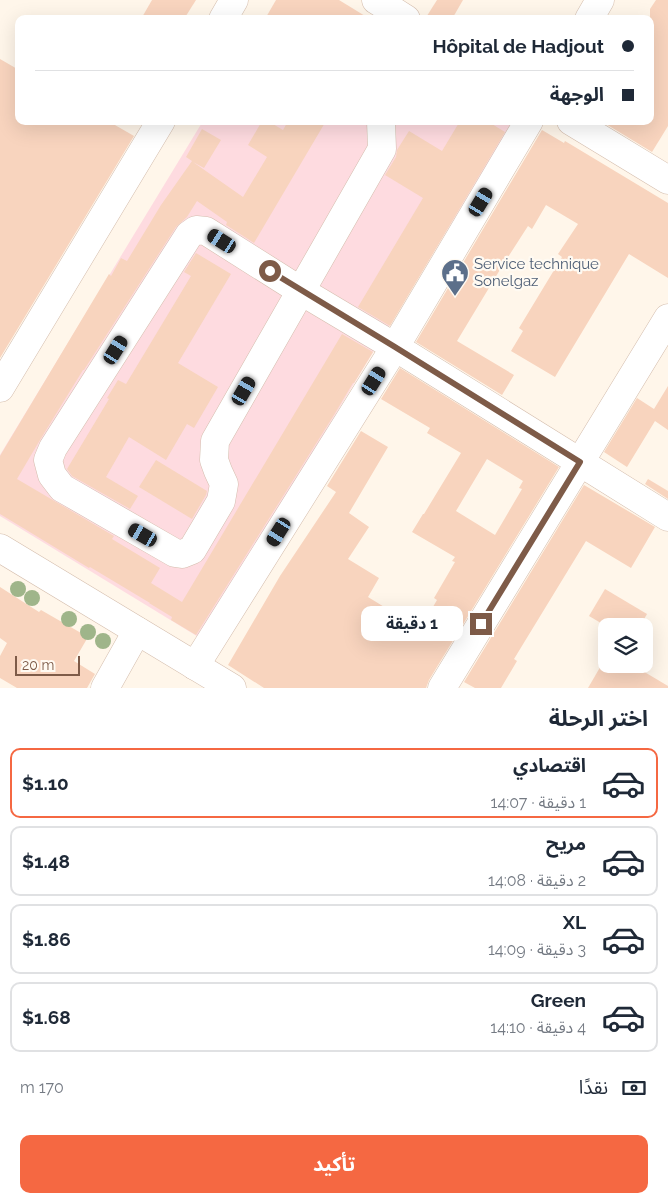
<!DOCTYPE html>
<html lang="ar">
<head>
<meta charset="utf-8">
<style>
  body { margin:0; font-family:Raleway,"Noto Sans Arabic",sans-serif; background:#f6f6f7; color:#1f2937; direction:rtl; height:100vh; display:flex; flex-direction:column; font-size:19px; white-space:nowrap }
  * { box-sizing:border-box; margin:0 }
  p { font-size:16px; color:#747a83 }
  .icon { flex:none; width:28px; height:28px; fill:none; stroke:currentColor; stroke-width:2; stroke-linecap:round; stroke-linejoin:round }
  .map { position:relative; height:688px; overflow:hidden; direction:ltr }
  .sheet { display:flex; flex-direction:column; background:#fff; flex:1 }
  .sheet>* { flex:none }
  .hud { position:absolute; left:15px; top:15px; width:639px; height:110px; border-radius:10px; box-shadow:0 5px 20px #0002; direction:rtl; display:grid; align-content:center; height:110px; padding:0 20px; background:#fff }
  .tools { position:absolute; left:598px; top:618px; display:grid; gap:10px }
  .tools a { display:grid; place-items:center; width:55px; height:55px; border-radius:10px; background:#fff; box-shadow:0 5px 20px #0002; font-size:25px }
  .scale { position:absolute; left:15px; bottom:12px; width:65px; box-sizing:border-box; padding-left:5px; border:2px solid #7e5b48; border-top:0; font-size:14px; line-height:18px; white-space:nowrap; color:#7e5b48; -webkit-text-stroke:4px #fffaf2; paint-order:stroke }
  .end { position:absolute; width:22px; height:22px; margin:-11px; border:6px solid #7e5b48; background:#fff; box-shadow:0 0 0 2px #fff }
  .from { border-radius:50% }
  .bubble { position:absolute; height:35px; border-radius:10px; background:#fff; box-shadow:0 5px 20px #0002; font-size:16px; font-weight:700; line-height:35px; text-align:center; direction:rtl }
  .car { position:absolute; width:15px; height:30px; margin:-15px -8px; border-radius:6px; box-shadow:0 0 4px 1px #0007; background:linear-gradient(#222 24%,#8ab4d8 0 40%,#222 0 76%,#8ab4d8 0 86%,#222 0) }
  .hud b { display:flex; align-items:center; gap:18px; height:48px; font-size:19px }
  .hud b+b { border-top:1px solid #e0e1e3 }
  .hud i { width:12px; height:12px; background:#1f2937 }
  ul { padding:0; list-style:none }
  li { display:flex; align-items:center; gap:15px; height:70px; margin:0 10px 8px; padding:0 10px; border:2px solid #e0e1e3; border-radius:10px }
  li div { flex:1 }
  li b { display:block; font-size:19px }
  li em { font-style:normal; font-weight:700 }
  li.active { border-color:#f56842 }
  li>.icon { width:45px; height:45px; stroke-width:1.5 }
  h2 { padding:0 20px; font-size:22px; line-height:60px }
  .pay { display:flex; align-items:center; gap:12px; height:55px; padding:0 20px; font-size:19px }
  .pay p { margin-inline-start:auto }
  .button { display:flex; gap:10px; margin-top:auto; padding:10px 20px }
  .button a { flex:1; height:58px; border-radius:10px; background:#f56842; color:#fff; font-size:20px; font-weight:700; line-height:58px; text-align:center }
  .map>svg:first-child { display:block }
  .medical { fill:#fedbe0 }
  .building { fill:#f8d4be; fill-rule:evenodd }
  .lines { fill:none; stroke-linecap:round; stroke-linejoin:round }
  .minor-casing { stroke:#d4bdad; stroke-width:29 }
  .minor { stroke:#fff; stroke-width:28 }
  .tree { fill:#9fb58a }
  .route { stroke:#7e5b48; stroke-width:6 }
  .labels { text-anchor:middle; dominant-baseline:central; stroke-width:4.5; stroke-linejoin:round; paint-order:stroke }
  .service-label { font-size:15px; fill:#4e5e75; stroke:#fffaf2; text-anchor:start }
</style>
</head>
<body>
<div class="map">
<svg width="668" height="688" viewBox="0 0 668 688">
  <rect width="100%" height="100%" fill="#fff6ea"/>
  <path class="medical" d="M203,121H513L200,638L0,516V455Z"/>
  <g class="building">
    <path d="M152,0H196L184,19H141Z"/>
    <path d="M276,0H339L370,19H265Z"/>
    <path d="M437,0H463L452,19H425Z"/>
    <path d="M656,0H668V126L652,152L601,121H650V9Z"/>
    <path d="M0,59L19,70V121H108L134,136L0,358Z"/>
    <path d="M262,121H268L283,130L288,121H326L254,243L226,225L227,222L197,201L187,217L176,227L84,370H83L40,440L17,479L114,536L112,539L160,568L151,583L182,602L342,334L373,352L354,383H353L334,415L196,635L171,620L172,617L149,603H150L90,567L89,568L0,514V456L109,274L111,276L121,258L127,261L161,205L192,161L186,157L202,129L221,140L204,168L193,162L243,197L267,157L248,145Z"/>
    <path d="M460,121H487L505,132L390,326L358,307L423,198L385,175L396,157L397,150L409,131L442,151Z"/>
    <path d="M542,130L564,143L565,141L668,203V278L629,254L555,377L511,351L523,331L519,328L562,257L558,254L578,224L546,205L532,229L528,226L501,268L457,341L514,375L502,395L416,342Z"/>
    <path d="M196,253L231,274L178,363L218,387L194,428L187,424L166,460L129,437L106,477L138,496L130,509L72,476L67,469L109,399L107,398L118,380L126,384L191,276L184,272Z"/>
    <path d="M400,368L559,467L429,680L426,688H264L228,665L280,576L336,492L327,486L361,431L388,447L349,513L369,527L348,559L379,578L368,597L420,629L437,600L434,598L455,562L452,561L455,557L412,532L423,514H424L461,453L427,433L430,428L381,399ZM487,459L523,481L519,488L522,489L495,535L456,511Z"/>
    <path d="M668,386V430L655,421L627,467L604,452L637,398L654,409Z"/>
    <path d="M156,460L207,491L206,495L192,519L139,487Z"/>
    <path d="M648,479L668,491V499L645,484Z"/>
    <path d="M584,485L655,527L631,568L586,541L514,659L517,661L501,688H475L464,682Z"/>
    <path d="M0,587L28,605L39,612L41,610L88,637L74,661L95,674L87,688H17L0,678V656L7,643L0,638Z"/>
    <path d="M605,589L647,614L640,626H606L589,616Z"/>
    <path d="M602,664H631L668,686V688H588Z"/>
  </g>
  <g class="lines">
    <defs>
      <g id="minor">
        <path d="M376,0L406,19"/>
        <path d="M223,19L234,0"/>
        <path d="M589,19L600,0"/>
        <path d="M381,121L382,149L215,441L214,460L218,471L224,484L221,501L192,550L182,554L175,553L62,488L52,475L48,460L53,448L189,235L196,230L206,231L301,291L395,347L668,517"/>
        <path d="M571,121L668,180"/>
        <path d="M0,388L161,121"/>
        <path d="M0,548L232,688"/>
        <path d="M195,666L395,347L529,121"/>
        <path d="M105,688L137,631"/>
        <path d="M442,688L668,318"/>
      </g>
    </defs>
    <use href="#minor" class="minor-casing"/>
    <use href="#minor" class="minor"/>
  </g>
  <g class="tree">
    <circle cx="18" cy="589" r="8"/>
    <circle cx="32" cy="598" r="8"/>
    <circle cx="69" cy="619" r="8"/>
    <circle cx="88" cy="632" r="8"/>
    <circle cx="103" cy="641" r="8"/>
  </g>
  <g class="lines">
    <path class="route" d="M270,271L395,347L580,462L481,624"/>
  </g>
  <defs>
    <symbol id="civic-pin" viewBox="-11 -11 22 30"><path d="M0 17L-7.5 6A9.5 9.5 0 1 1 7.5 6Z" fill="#5c6f8a" stroke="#fffaf2"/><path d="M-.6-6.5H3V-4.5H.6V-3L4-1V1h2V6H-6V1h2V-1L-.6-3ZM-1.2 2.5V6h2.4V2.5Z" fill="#fff"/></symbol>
  </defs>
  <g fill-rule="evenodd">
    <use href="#civic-pin" x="439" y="257" width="32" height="43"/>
  </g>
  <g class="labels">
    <g class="service-label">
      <text x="474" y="264">Service technique<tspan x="474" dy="17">Sonelgaz</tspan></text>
    </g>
  </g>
</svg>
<div class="tools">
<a><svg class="icon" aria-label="layers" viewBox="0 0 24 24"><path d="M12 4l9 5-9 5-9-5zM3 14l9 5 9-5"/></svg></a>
</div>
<div class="scale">20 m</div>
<i class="end from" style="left:270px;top:271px"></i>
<i class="end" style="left:481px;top:624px"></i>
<div class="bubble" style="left:361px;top:606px;width:102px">1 دقيقة</div>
<i class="car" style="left:481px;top:202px;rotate:31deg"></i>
<i class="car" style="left:222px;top:241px;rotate:302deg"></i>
<i class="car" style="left:116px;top:350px;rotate:32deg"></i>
<i class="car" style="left:374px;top:381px;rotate:32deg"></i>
<i class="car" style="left:244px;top:391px;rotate:30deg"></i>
<i class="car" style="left:279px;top:532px;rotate:212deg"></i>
<i class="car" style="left:143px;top:535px;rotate:300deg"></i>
<div class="hud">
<b><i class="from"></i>Hôpital de Hadjout</b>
<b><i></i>الوجهة</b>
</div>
</div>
<section class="sheet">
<h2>اختر الرحلة</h2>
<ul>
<li class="active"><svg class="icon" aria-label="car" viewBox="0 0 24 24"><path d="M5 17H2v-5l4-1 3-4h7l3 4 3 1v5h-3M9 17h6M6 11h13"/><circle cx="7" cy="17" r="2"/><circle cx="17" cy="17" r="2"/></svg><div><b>اقتصادي</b><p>1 دقيقة · 14:07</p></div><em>$1.10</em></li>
<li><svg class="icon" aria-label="car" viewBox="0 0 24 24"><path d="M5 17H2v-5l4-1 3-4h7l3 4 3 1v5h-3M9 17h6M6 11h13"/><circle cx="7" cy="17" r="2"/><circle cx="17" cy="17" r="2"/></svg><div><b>مريح</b><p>2 دقيقة · 14:08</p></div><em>$1.48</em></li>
<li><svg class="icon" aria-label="car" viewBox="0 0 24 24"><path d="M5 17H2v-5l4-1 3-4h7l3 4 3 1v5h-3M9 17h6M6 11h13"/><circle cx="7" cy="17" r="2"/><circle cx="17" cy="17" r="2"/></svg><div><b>XL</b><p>3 دقيقة · 14:09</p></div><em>$1.86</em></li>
<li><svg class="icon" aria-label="car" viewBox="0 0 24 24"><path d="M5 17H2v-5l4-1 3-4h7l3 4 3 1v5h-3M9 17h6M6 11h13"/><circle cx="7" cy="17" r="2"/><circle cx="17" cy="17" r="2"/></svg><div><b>Green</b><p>4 دقيقة · 14:10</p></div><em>$1.68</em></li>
</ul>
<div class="pay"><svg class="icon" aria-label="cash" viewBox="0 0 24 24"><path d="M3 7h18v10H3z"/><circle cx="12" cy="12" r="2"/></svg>نقدًا<p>170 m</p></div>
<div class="button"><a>تأكيد</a></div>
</section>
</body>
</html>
